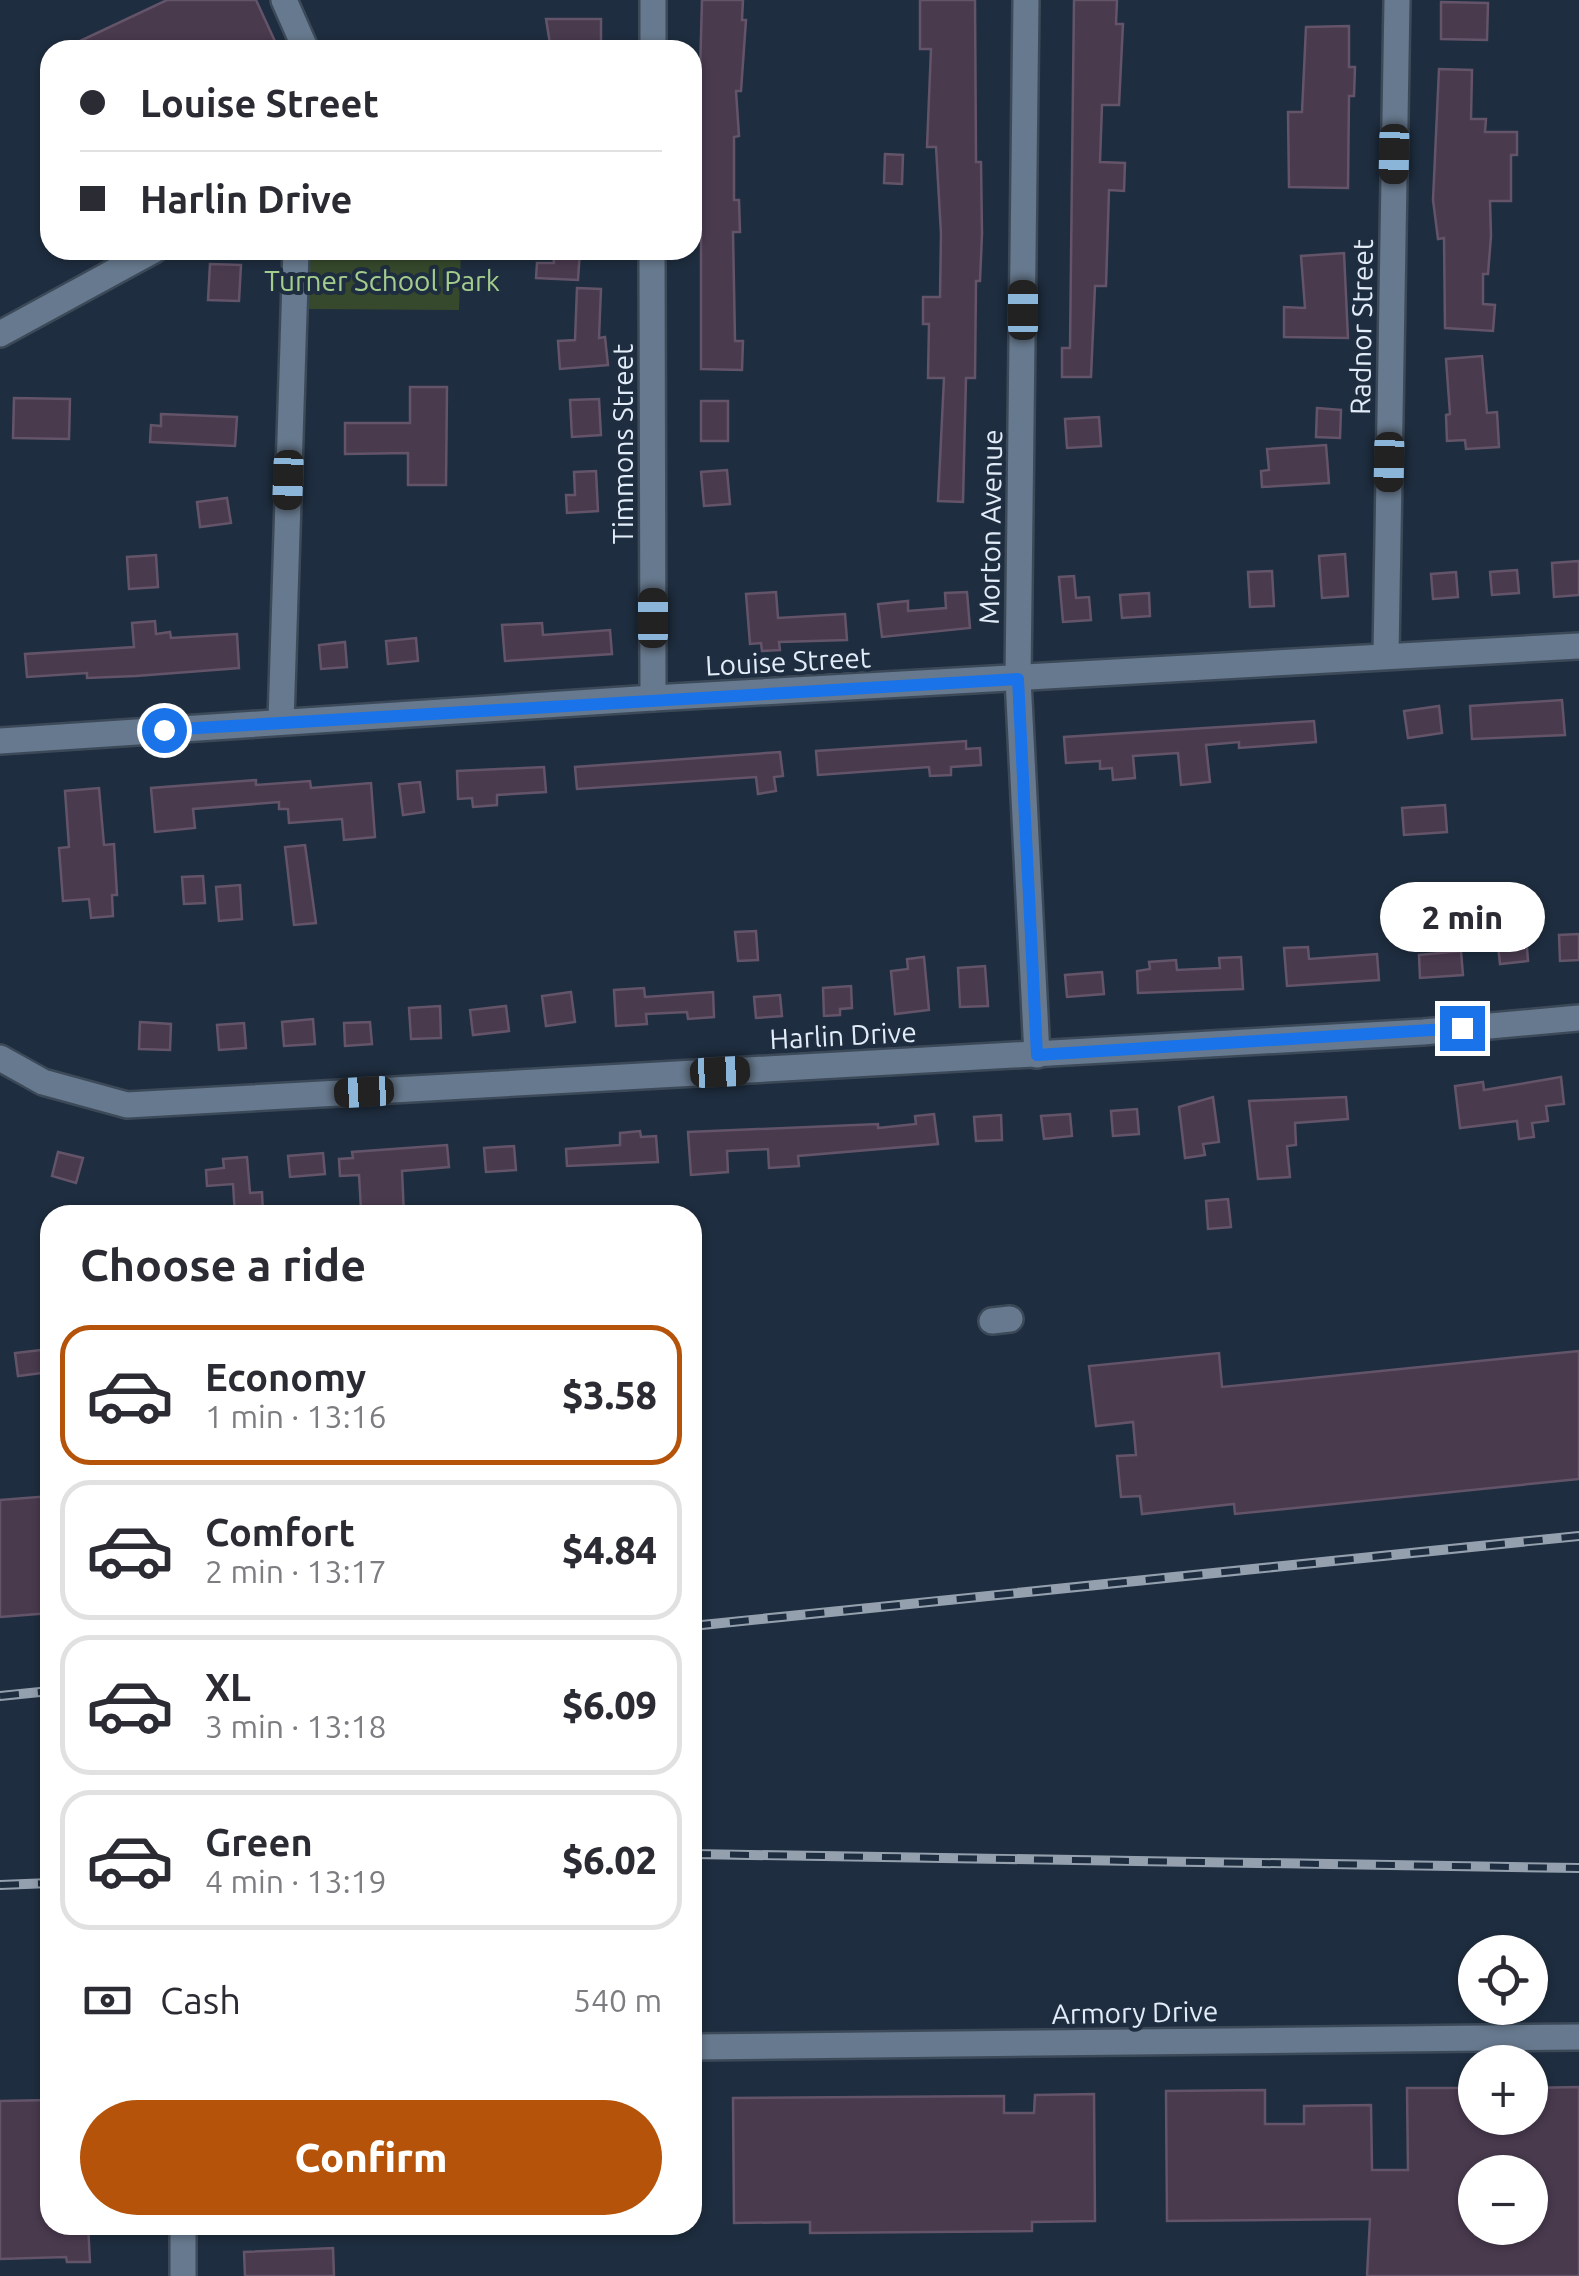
<!DOCTYPE html>
<html lang="en">
<head>
<meta charset="utf-8">
<style>
  body { margin:0; font-family:Ubuntu,sans-serif; background:#f2f2f3; color:#2b2b33; height:100vh; display:flex; flex-direction:column; font-size:38px; white-space:nowrap }
  * { box-sizing:border-box; margin:0 }
  p { font-size:32px; color:#7c7c81 }
  .icon { flex:none; width:55px; height:55px; fill:none; stroke:currentColor; stroke-width:2; stroke-linecap:round; stroke-linejoin:round }
  .map { position:relative; flex:1; overflow:hidden }
  .panel { position:absolute; left:40px; top:1205px; width:662px; height:1030px; display:flex; flex-direction:column; background:#fff; border-radius:30px; box-shadow:0 2px 8px #0004 }
  .panel>* { flex:none }
  .banner { position:absolute; left:40px; top:40px; width:662px; height:220px; border-radius:30px; box-shadow:0 2px 8px #0004; display:grid; align-content:center; height:220px; padding:0 40px; background:#fff }
  .buttons { position:absolute; left:1458px; top:1935px; display:grid; gap:20px }
  .buttons a { display:grid; place-items:center; width:90px; height:90px; border-radius:50%; background:#fff; box-shadow:0 2px 8px #0004; font-size:50px }
  .end { position:absolute; width:45px; height:45px; margin:-22px; border:12px solid #1a73e8; background:#fff; box-shadow:0 0 0 5px #fff }
  .from { border-radius:50% }
  .bubble { position:absolute; height:70px; border-radius:35px; background:#fff; box-shadow:0 2px 8px #0004; font-size:32px; font-weight:800; line-height:70px; text-align:center }
  .car { position:absolute; width:30px; height:60px; margin:-30px -15px; border-radius:12px; box-shadow:0 0 8px 2px #0007; background:linear-gradient(#222 24%,#8ab4d8 0 40%,#222 0 76%,#8ab4d8 0 86%,#222 0) }
  .banner b { display:flex; align-items:center; gap:35px; height:95px; font-size:38px }
  .banner b+b { border-top:2px solid #e1e1e2 }
  .banner i { width:25px; height:25px; background:#2b2b33 }
  ul { padding:0; list-style:none }
  li { display:flex; align-items:center; gap:30px; height:140px; margin:0 20px 15px; padding:0 20px; border:5px solid #e1e1e2; border-radius:30px }
  li div { flex:1 }
  li b { display:block; font-size:38px }
  li em { font-style:normal; font-weight:800 }
  li.selected { border-color:#b45309 }
  li>.icon { width:90px; height:90px; stroke-width:1.5 }
  h2 { padding:0 40px; font-size:45px; line-height:120px }
  .pay { display:flex; align-items:center; gap:25px; height:110px; padding:0 40px; font-size:38px }
  .pay p { margin-inline-start:auto }
  .primary-button { display:flex; gap:20px; margin-top:auto; padding:20px 40px }
  .primary-button a { flex:1; height:115px; border-radius:60px; background:#b45309; color:#fff; font-size:40px; font-weight:800; line-height:115px; text-align:center }
  .map>svg:first-child { display:block }
  .green { fill:#36492c }
  .building { fill:#493a4e; stroke:#645469; stroke-width:2.5; fill-rule:evenodd }
  .lines { fill:none; stroke-linecap:round; stroke-linejoin:round }
  .minor-casing { stroke:#3c4958; stroke-width:30 }
  .minor { stroke:#67798e; stroke-width:25 }
  .rail-casing { stroke:#94a0ae; stroke-width:10 }
  .rail { stroke:#1e2d3f; stroke-width:6; stroke-dasharray:19; stroke-linecap:butt }
  .route { stroke:#1a73e8; stroke-width:12 }
  .labels { text-anchor:middle; dominant-baseline:central; stroke-width:8; stroke-linejoin:round; paint-order:stroke }
  .park-label { font-size:28px; fill:#a4cd8d; stroke:#1e2d3f }
  .street-label { font-size:28px; fill:#e2ecf8; stroke:#1e2d3f }
</style>
</head>
<body>
<div class="map">
<svg width="1579" height="2276" viewBox="0 0 1579 2276">
  <rect width="100%" height="100%" fill="#1e2d3f"/>
  <path class="green" d="M306,250H461L459,310L303,309Z"/>
  <g class="building">
    <path d="M167,0H256L279,50H61Z"/>
    <path d="M702,0H743L742,20H746L741,91H736L739,136L734,137V200H739L740,232H733L735,341H743L742,370L701,369V233H696L693,109H699Z"/>
    <path d="M920,0H975L976,162H981L982,234L980,281H976L975,378H966L963,502L938,501L944,378H928L929,324H923V297H940L941,234L936,147H927L931,49H920Z"/>
    <path d="M1074,0H1117L1116,24H1123L1119,105H1102L1100,162L1125,163L1124,191L1109,190L1106,286H1095L1091,377H1062V348H1070Z"/>
    <path d="M1441,2L1488,3L1487,40L1441,39Z"/>
    <path d="M546,19H601V50H551Z"/>
    <path d="M1349,26V67H1355L1354,96H1349L1348,188L1289,187L1288,112H1302L1306,27Z"/>
    <path d="M1439,69L1472,70L1471,119H1486L1485,132H1517V155H1511V201H1490L1491,236L1488,274H1483V304L1495,305L1493,331L1445,328L1444,238L1438,239L1433,200Z"/>
    <path d="M885,154L903,155L902,184L884,183Z"/>
    <path d="M553,250H580L578,280L536,278L537,263H554Z"/>
    <path d="M1344,253L1348,338L1284,337V307L1305,308L1301,256Z"/>
    <path d="M210,264L241,265L239,301L208,300Z"/>
    <path d="M577,288L601,289L599,338L605,337L608,365L560,369L558,341L575,340Z"/>
    <path d="M1482,356L1487,413L1497,412L1499,447L1466,449L1465,440L1447,441L1446,415L1450,414L1446,359Z"/>
    <path d="M410,387H447L446,485H408V453L345,454V423H410Z"/>
    <path d="M14,398L70,399L69,439L13,438Z"/>
    <path d="M599,399L601,435L572,437L570,400Z"/>
    <rect x="701" y="401" width="27" height="40"/>
    <path d="M1317,408L1341,410L1340,438L1316,437Z"/>
    <path d="M161,414L237,417L235,446L150,442L151,425L161,426Z"/>
    <path d="M1099,417L1101,446L1067,448L1065,419Z"/>
    <path d="M1326,445L1329,483L1262,487L1261,471L1269,470L1267,449Z"/>
    <path d="M727,470L730,504L704,506L701,472Z"/>
    <path d="M596,471L598,511L567,513L566,495H575L574,472Z"/>
    <path d="M227,498L231,523L200,527L197,502Z"/>
    <path d="M1345,554L1348,596L1322,598L1319,556Z"/>
    <path d="M156,555L158,587L129,589L127,557Z"/>
    <path d="M1579,561V595L1554,597L1552,563Z"/>
    <path d="M1517,570L1519,593L1492,595L1490,572Z"/>
    <path d="M1272,571L1274,606L1250,607L1248,572Z"/>
    <path d="M1456,572L1458,597L1433,599L1431,574Z"/>
    <path d="M1074,576L1076,598L1089,597L1091,620L1063,622L1059,577Z"/>
    <path d="M776,592L778,618L845,614L847,640L779,642L780,650L762,651L761,643L750,644L746,594Z"/>
    <path d="M967,592L970,628L882,637L878,604L908,601V611L946,608L945,593Z"/>
    <path d="M1149,593L1150,616L1122,618L1120,595Z"/>
    <path d="M155,621L156,634L170,632L171,638L237,634L239,668L136,676L87,678V673L27,677L25,654L134,647L132,623Z"/>
    <path d="M542,623L543,635L610,630L612,654L505,661L502,625Z"/>
    <path d="M416,638L418,661L388,664L386,641Z"/>
    <path d="M345,642L347,667L321,669L319,645Z"/>
    <path d="M1562,700L1565,735L1472,739L1470,706Z"/>
    <path d="M1439,706L1442,733L1408,738L1404,711Z"/>
    <path d="M1314,721L1316,742L1239,748V742L1206,745L1210,782L1181,785L1178,753L1133,756L1135,778L1113,780L1112,768L1100,769V761L1066,763L1064,737Z"/>
    <path d="M966,741V749L980,748L981,765L951,767V775L930,776L929,767L818,775L816,751Z"/>
    <path d="M780,752L783,776L774,777L776,791L758,794L756,777L577,789L575,767Z"/>
    <path d="M544,767L546,792L497,795V805L473,807L472,798L458,799L457,771Z"/>
    <path d="M256,780V785L310,781L311,788L371,783L375,837L344,840L342,819L289,823L288,809H279V802L193,809L195,828L155,832L151,788Z"/>
    <path d="M420,782L424,812L403,815L399,784Z"/>
    <path d="M99,788L104,845L114,844L117,895H112L113,916L91,918L89,899L63,901L59,848L69,847L65,791Z"/>
    <path d="M1445,805L1447,832L1404,835L1402,808Z"/>
    <path d="M305,845L316,923L294,925L285,847Z"/>
    <path d="M203,876L205,903L184,904L182,877Z"/>
    <path d="M240,885L242,919L219,921L216,887Z"/>
    <path d="M756,931L758,960L738,961L735,932Z"/>
    <path d="M1579,934V960L1560,961L1559,935Z"/>
    <path d="M1526,935L1528,961L1500,964L1497,937Z"/>
    <path d="M1308,947L1309,959L1377,954L1379,980L1287,986L1284,948Z"/>
    <path d="M1461,951L1463,975L1420,978L1419,955Z"/>
    <path d="M924,957L929,1010L895,1014L891,971L908,969L907,959Z"/>
    <path d="M1241,957L1243,989L1138,993L1137,971L1150,969L1149,962L1176,960L1177,970L1220,968L1219,958Z"/>
    <path d="M985,966L988,1006L960,1007L958,968Z"/>
    <path d="M1102,972L1104,994L1067,997L1065,975Z"/>
    <path d="M851,986L852,1008L840,1009V1015L824,1016L823,988Z"/>
    <path d="M644,988L645,997L713,992L714,1017L688,1019L687,1012L646,1014L647,1024L616,1026L614,990Z"/>
    <path d="M571,992L575,1022L546,1026L542,996Z"/>
    <path d="M780,995L782,1016L756,1018L754,997Z"/>
    <path d="M440,1006L441,1038L411,1039L409,1008Z"/>
    <path d="M506,1006L509,1031L473,1035L470,1010Z"/>
    <path d="M313,1019L315,1044L284,1046L282,1022Z"/>
    <path d="M140,1022L171,1024L170,1050L139,1049Z"/>
    <path d="M370,1022L372,1044L345,1046L344,1023Z"/>
    <path d="M244,1023L246,1048L219,1050L217,1025Z"/>
    <path d="M1561,1077L1564,1104L1546,1106L1548,1121L1532,1123L1534,1137L1519,1139L1517,1121L1460,1128L1455,1086L1483,1082L1484,1090Z"/>
    <path d="M1213,1097L1219,1142L1203,1144L1205,1155L1185,1158L1179,1107Z"/>
    <path d="M1346,1097L1348,1119L1295,1123L1296,1145L1287,1146L1290,1177L1258,1179L1249,1101Z"/>
    <path d="M1137,1109L1139,1134L1113,1136L1111,1111Z"/>
    <path d="M934,1114L938,1144L798,1156L799,1166L769,1168L768,1149L727,1151L728,1172L691,1175L688,1132L878,1124V1128L916,1124L915,1116Z"/>
    <path d="M1070,1114L1072,1136L1044,1139L1041,1116Z"/>
    <path d="M1001,1115L1002,1140L976,1141L974,1117Z"/>
    <path d="M640,1131L641,1137L656,1136L658,1162L567,1166L566,1149L620,1145V1133Z"/>
    <path d="M447,1145L449,1167L402,1171L404,1215L361,1210L359,1175L340,1176L339,1159L353,1158L352,1152Z"/>
    <path d="M514,1146L516,1170L486,1172L484,1148Z"/>
    <path d="M58,1152L83,1158L76,1183L52,1176Z"/>
    <path d="M323,1153L325,1174L290,1177L288,1156Z"/>
    <path d="M247,1157L250,1193L262,1192L263,1215H235L233,1184L207,1186L206,1170L224,1168L223,1159Z"/>
    <path d="M1228,1199L1231,1227L1208,1229L1206,1201Z"/>
    <path d="M50,1349V1372L18,1376L15,1353Z"/>
    <path d="M1579,1351V1479L1235,1514L1234,1504L1142,1514L1140,1496L1121,1497L1117,1456L1136,1455L1133,1422L1096,1426L1089,1366L1219,1353L1222,1387Z"/>
    <path d="M50,1496V1613L0,1617V1500Z"/>
    <path d="M1579,2087V2276H1367L1370,2219L1167,2221L1166,2091L1265,2090V2124H1304V2106L1371,2105L1372,2170H1408L1407,2088H1475V2118H1530V2088ZM1475,2172H1530V2235H1475Z"/>
    <path d="M1094,2094L1095,2221L1032,2222V2231L810,2233V2222L734,2223L733,2098L1004,2096V2113H1034L1035,2095Z"/>
    <path d="M50,2100V2225H88L90,2262H67L66,2257L0,2259V2101Z"/>
    <path d="M333,2248L334,2276H245L244,2252Z"/>
  </g>
  <g class="lines">
    <defs>
      <g id="minor">
        <path d="M284,0L306,50"/>
        <path d="M1026,0L1018,679L1037,1055"/>
        <path d="M653,50V0"/>
        <path d="M652,250L653,698"/>
        <path d="M0,334L154,250"/>
        <path d="M1386,655L1397,0"/>
        <path d="M281,721L296,250"/>
        <path d="M0,741L653,698L1579,646"/>
        <path d="M0,1058L43,1082L127,1105L1423,1032L1579,1018"/>
        <path d="M992,1321L1010,1319"/>
        <path d="M692,2047L1579,2037"/>
        <path d="M183,2276V2225"/>
      </g>
    </defs>
    <use href="#minor" class="minor-casing"/>
    <use href="#minor" class="minor"/>
    <defs>
      <g id="rail">
        <path d="M692,1626L1579,1536"/>
        <path d="M0,1696L50,1691"/>
        <path d="M692,1854L1579,1868"/>
        <path d="M0,1885L50,1883"/>
      </g>
    </defs>
    <use href="#rail" class="rail-casing"/>
    <use href="#rail" class="rail"/>
  </g>
  <g class="lines">
    <path class="route" d="M164,730L1018,679L1037,1055L1462,1028"/>
  </g>
  <g class="labels">
    <g class="park-label">
      <text x="382" y="280">Turner School Park</text>
    </g>
    <g class="street-label">
      <text transform="translate(1361 327) rotate(-89)">Radnor Street</text>
      <text transform="translate(622 444) rotate(-90)">Timmons Street</text>
      <text transform="translate(990 527) rotate(-89)">Morton Avenue</text>
      <text transform="translate(788 661) rotate(-3)">Louise Street</text>
      <text transform="translate(843 1035) rotate(-3)">Harlin Drive</text>
      <text transform="translate(1135 2012) rotate(-1)">Armory Drive</text>
    </g>
  </g>
</svg>
<div class="buttons">
<a><svg class="icon" aria-label="locate" viewBox="0 0 24 24"><circle cx="12" cy="12" r="6"/><path d="M12 2v4M12 18v4M2 12h4M18 12h4"/></svg></a>
<a>+</a>
<a>−</a>
</div>
<i class="end from" style="left:164px;top:730px"></i>
<i class="end" style="left:1462px;top:1028px"></i>
<div class="bubble" style="left:1380px;top:882px;width:165px">2 min</div>
<i class="car" style="left:1394px;top:154px;rotate:181deg"></i>
<i class="car" style="left:1023px;top:310px;rotate:0deg"></i>
<i class="car" style="left:1389px;top:462px;rotate:181deg"></i>
<i class="car" style="left:288px;top:480px;rotate:182deg"></i>
<i class="car" style="left:653px;top:618px;rotate:0deg"></i>
<i class="car" style="left:720px;top:1072px;rotate:87deg"></i>
<i class="car" style="left:364px;top:1092px;rotate:267deg"></i>
<div class="banner">
<b><i class="from"></i>Louise Street</b>
<b><i></i>Harlin Drive</b>
</div>
<section class="panel">
<h2>Choose a ride</h2>
<ul>
<li class="selected"><svg class="icon" aria-label="car" viewBox="0 0 24 24"><path d="M5 17H2v-5l4-1 3-4h7l3 4 3 1v5h-3M9 17h6M6 11h13"/><circle cx="7" cy="17" r="2"/><circle cx="17" cy="17" r="2"/></svg><div><b>Economy</b><p>1 min · 13:16</p></div><em>$3.58</em></li>
<li><svg class="icon" aria-label="car" viewBox="0 0 24 24"><path d="M5 17H2v-5l4-1 3-4h7l3 4 3 1v5h-3M9 17h6M6 11h13"/><circle cx="7" cy="17" r="2"/><circle cx="17" cy="17" r="2"/></svg><div><b>Comfort</b><p>2 min · 13:17</p></div><em>$4.84</em></li>
<li><svg class="icon" aria-label="car" viewBox="0 0 24 24"><path d="M5 17H2v-5l4-1 3-4h7l3 4 3 1v5h-3M9 17h6M6 11h13"/><circle cx="7" cy="17" r="2"/><circle cx="17" cy="17" r="2"/></svg><div><b>XL</b><p>3 min · 13:18</p></div><em>$6.09</em></li>
<li><svg class="icon" aria-label="car" viewBox="0 0 24 24"><path d="M5 17H2v-5l4-1 3-4h7l3 4 3 1v5h-3M9 17h6M6 11h13"/><circle cx="7" cy="17" r="2"/><circle cx="17" cy="17" r="2"/></svg><div><b>Green</b><p>4 min · 13:19</p></div><em>$6.02</em></li>
</ul>
<div class="pay"><svg class="icon" aria-label="cash" viewBox="0 0 24 24"><path d="M3 7h18v10H3z"/><circle cx="12" cy="12" r="2"/></svg>Cash<p>540 m</p></div>
<div class="primary-button"><a>Confirm</a></div>
</section>
</div>
</body>
</html>
